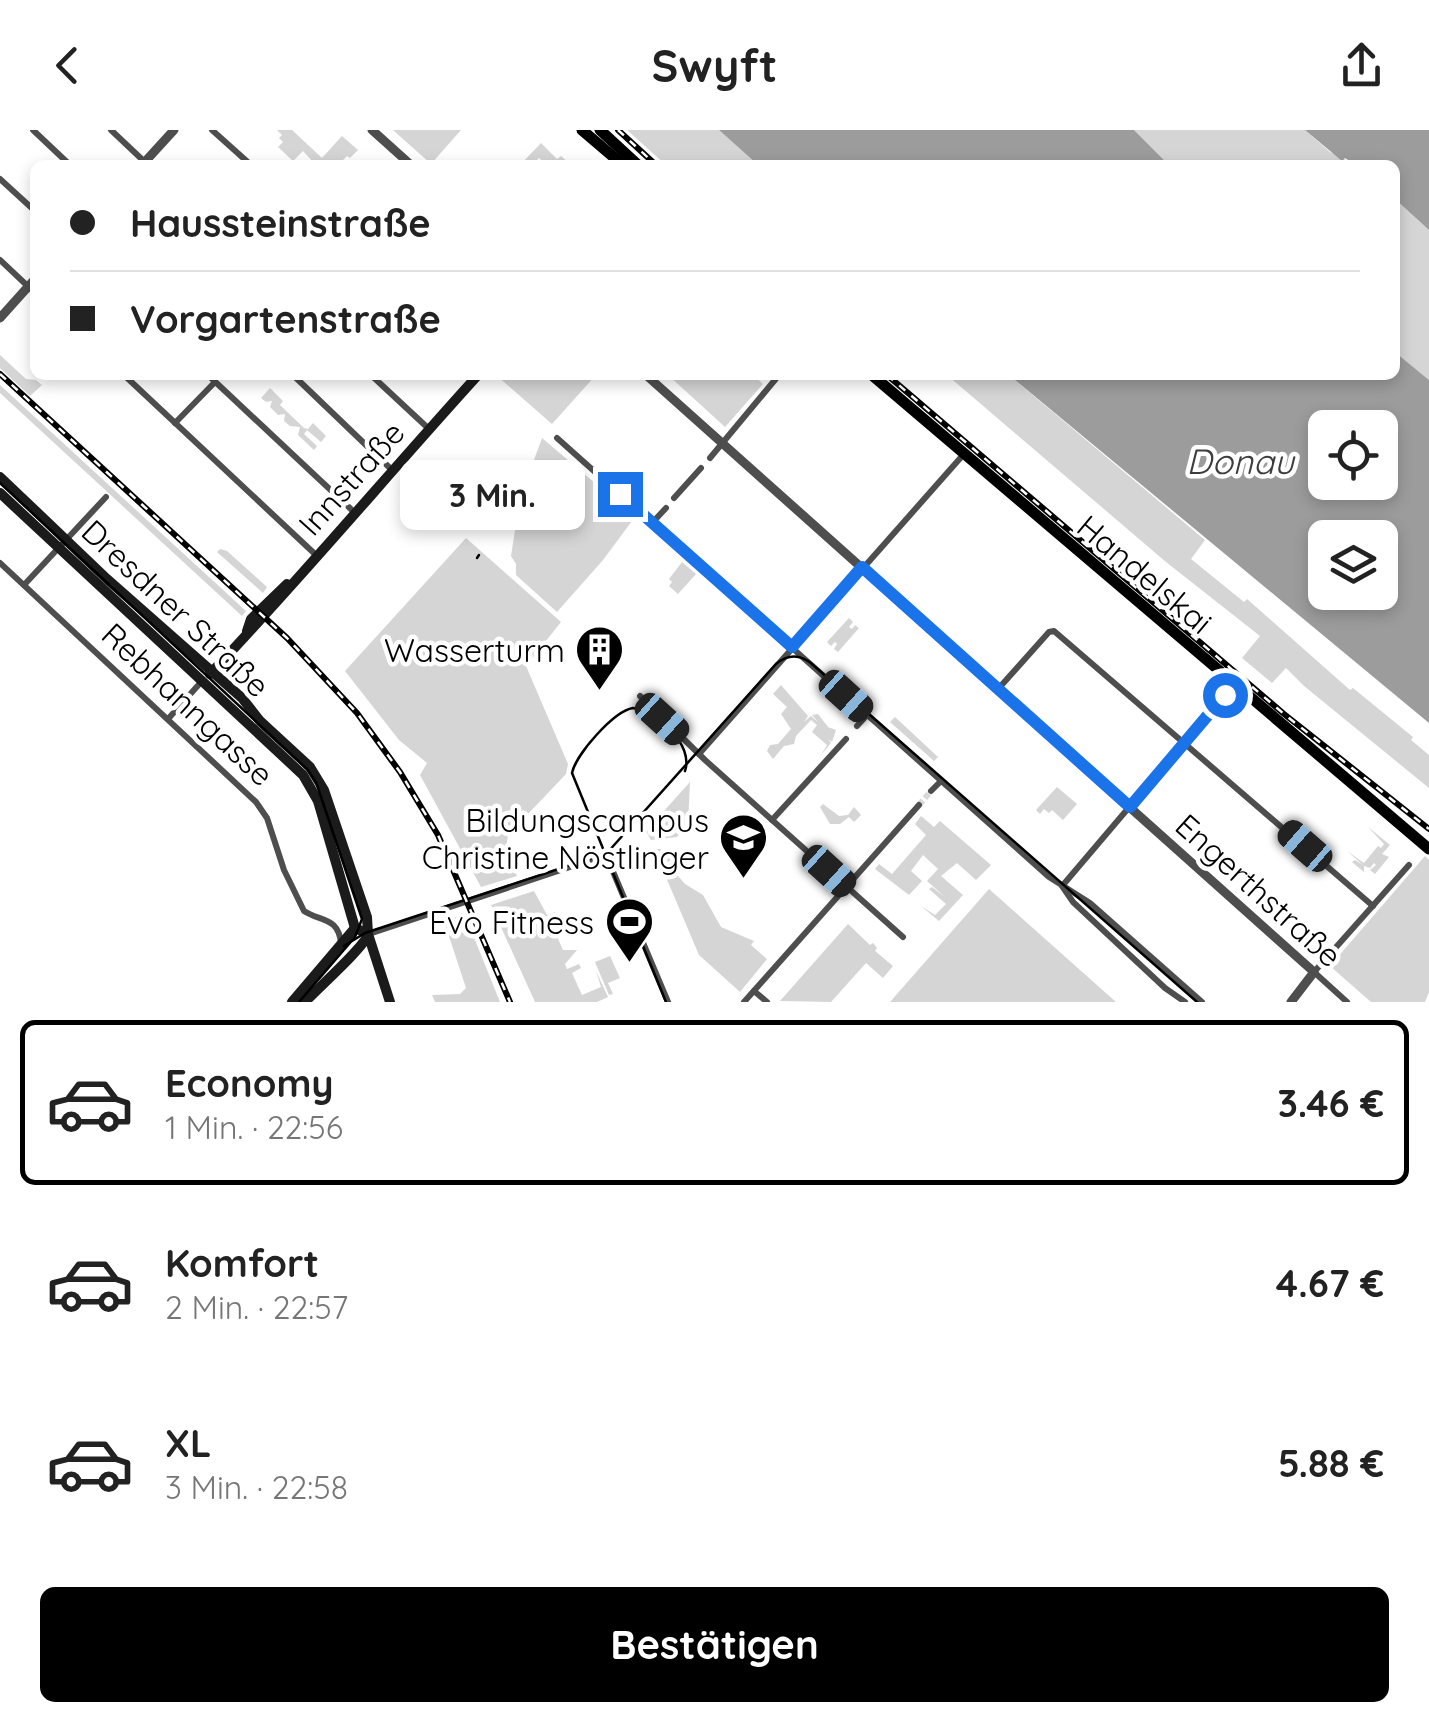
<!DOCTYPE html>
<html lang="de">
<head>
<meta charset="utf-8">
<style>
  body { margin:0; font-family:Quicksand,sans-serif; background:#f6f6f6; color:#222; height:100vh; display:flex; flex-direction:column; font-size:38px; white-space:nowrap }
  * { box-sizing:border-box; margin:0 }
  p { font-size:32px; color:#767676 }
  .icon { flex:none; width:55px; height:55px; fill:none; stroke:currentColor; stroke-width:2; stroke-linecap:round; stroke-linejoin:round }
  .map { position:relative; height:872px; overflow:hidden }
  .drawer { display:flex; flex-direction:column; background:#fff; flex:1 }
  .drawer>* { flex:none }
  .banner { position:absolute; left:30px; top:30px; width:1370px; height:220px; border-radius:15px; box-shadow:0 5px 15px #0003; display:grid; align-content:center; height:220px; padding:0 40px; background:#fff }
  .buttons { position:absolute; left:1308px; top:280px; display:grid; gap:20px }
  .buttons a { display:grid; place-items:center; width:90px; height:90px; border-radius:15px; background:#fff; box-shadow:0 5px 15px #0003; font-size:50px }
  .end { position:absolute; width:45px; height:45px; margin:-22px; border:12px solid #1a73e8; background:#fff; box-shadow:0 0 0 5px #fff }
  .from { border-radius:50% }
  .bubble { position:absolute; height:70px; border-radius:15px; background:#fff; box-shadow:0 5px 15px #0003; font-size:32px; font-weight:700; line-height:70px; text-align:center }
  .car { position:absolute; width:30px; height:60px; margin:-30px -15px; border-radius:12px; box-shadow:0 0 8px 2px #0007; background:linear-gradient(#222 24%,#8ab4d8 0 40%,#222 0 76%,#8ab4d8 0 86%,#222 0) }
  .banner b { display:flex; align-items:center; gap:35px; height:95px; font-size:38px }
  .banner b+b { border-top:2px solid #e0e0e0 }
  .banner i { width:25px; height:25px; background:#222 }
  ul { padding:18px 0 0; list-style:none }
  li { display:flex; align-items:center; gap:30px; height:165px; margin:0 20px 15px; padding:0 20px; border:5px solid transparent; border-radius:15px }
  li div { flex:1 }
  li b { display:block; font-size:38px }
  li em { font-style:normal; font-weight:700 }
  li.current { border-color:#000 }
  li>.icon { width:90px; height:90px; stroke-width:1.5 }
  .primary-button { display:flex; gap:20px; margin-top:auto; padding:20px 40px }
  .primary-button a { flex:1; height:115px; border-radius:15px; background:#000; color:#fff; font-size:40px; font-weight:700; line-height:115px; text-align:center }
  header { display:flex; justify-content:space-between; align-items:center; height:130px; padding:0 40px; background:#fff; font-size:45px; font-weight:700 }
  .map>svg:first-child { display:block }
  .green { fill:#d5d5d5 }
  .water { fill:#9c9c9c; fill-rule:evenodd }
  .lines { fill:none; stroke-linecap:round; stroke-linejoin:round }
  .minor-tunnel { stroke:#d9d9d9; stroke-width:6; stroke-dasharray:6 3; stroke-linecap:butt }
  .minor { stroke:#4e4e4e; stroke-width:6 }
  .tertiary { stroke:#4e4e4e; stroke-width:9 }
  .secondary { stroke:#1b1b1b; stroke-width:10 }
  .primary { stroke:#000; stroke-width:11 }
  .trunk { stroke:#000; stroke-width:11 }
  .tram { stroke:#000; stroke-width:2.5 }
  .rail-casing { stroke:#000; stroke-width:6 }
  .rail { stroke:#fff; stroke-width:2.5; stroke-dasharray:8; stroke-linecap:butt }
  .route { stroke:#1a73e8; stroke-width:12 }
  .labels { text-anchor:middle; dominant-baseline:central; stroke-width:9; stroke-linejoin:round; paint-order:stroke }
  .street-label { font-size:32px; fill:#000; stroke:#fff }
  .poi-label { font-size:32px; fill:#000; stroke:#fff; text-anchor:end }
  .water-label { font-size:35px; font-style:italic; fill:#3d3d3d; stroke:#fff }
</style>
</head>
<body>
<header><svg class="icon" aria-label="back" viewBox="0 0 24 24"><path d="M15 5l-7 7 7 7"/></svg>Swyft<svg class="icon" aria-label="share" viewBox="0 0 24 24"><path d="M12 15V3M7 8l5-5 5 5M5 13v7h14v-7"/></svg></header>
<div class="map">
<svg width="1429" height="872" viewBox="0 0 1429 872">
  <rect width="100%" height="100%" fill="#fff"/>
  <g class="green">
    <path d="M277,0H292L322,28L342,6L358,20L350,28L347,26L342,31L316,35L303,21L293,31L278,17L283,12L279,8L282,5Z"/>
    <path d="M393,0H461L431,34Z"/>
    <path d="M627,0H719L758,35H666Z"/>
    <path d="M1134,0H1305L1330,22L1356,35H1169Z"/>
    <path d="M541,13L557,29L561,26L571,35H548L539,28L532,35H520Z"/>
    <path d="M1395,69L1429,100V250L1395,222Z"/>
    <path d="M0,225L26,249L36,250L42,255L30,266L0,238Z"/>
    <path d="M596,245L552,294L497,246L498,245Z"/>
    <path d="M668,245H753L763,254L725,297Z"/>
    <path d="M947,245H1009L1205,410L1191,429L1244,472L1247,469L1350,560L1353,558L1413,607L1411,610L1429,625V658L1304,556L1286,538L1272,553L1242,528L1260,506L1166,432Z"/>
    <path d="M0,255L246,481L242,486L0,263Z"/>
    <path d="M270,258L283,271L280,275L304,298L308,299L313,293L326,306L321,312L307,300L304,304L317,316L314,320L298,305L300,297L290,296L284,291L285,284L278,285L270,277L272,271L266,272L261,268Z"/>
    <path d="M542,308L635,387L603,430L557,482L516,445V434L511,426L520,368Z"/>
    <path d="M466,408L561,492L526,536L568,634L566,644L508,705L506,719L517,746L481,757L420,645L427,633L399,610L345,541Z"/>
    <path d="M220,419L227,421L267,457L263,463L217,422Z"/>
    <path d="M682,432L696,444L678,464L669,456L672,452L669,449Z"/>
    <path d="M849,488L853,492L849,497L852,499L855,495L859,498L838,522L834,519L837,514L835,512L831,516L827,512Z"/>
    <path d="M781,555L808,586L804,592L811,586L818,592L812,585L818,584L828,597L836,600L832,612L828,609L831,613L821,625L827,615L812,602L817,595L811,590L796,606L794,614L784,616L773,629L767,621L770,615L778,614L791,599L781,584L787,577L773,564Z"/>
    <path d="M895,587L938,627L934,631L890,592Z"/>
    <path d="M690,652L688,693L677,707L651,710L646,701Z"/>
    <path d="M1057,657L1077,674L1063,690L1052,680L1049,683L1044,679L1040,684L1036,680Z"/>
    <path d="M823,674L839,686L848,685L854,677L861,685L854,692L849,687L840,694H830L820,677Z"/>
    <path d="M921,686L934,697L940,691L991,735L976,750L957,733L941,746L963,765L939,791L921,776L935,785L946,774L929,759L932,757L945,767L927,751L938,739L923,725L911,741L922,751L909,765L875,739L879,734L892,744L926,705L915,694Z"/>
    <path d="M1368,697L1390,715L1382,724L1389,727L1375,744L1370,740L1376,735L1374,733L1370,738L1364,736V742L1352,732L1355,730L1363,735L1347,721L1364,733L1378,716L1381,718L1384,714Z"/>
    <path d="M654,719H660L671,729L667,733L685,754L703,765L721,797L754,811L751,815L767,829L740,862L699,825Z"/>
    <path d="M1425,726L1429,730V862L1425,872H1371L1330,836Z"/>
    <path d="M989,759L1116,872H890Z"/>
    <path d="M534,761L547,785L555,782L557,787L551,790L549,798L580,785L583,792L570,796L568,792L555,802L563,820H577L565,834L567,839L579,834L581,838L572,843L582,865L601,857L596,841L608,867L597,872H535L491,775Z"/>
    <path d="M465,784L469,795L500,872H435L432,865L460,864L466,858L444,791Z"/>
    <path d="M848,794L870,815L873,813L877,818L875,821L893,836L883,848L866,833L831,872L780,871Z"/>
    <path d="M610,826L620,848L608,853L613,864L609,865L595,832Z"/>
  </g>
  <g class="water">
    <path d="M719,0H1134L1169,35H758Z"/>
    <path d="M1305,0H1429V100L1395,69V35H1356L1345,28L1342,31Z"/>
    <path d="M1395,222L1429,250V593L1009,245H1395ZM1325,298H1380V352H1325ZM1325,408H1380V462H1325Z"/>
  </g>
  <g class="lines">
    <path class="minor-tunnel" d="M919,675L931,661"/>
    <g class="minor">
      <path d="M33,0L70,35"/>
      <path d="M111,0L148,35"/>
      <path d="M212,0L251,35"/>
      <path d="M0,49L35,81"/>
      <path d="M0,130L35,163"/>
      <path d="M124,245L316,425"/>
      <path d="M208,245L354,382"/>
      <path d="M293,245L392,340"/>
      <path d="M371,245L429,299"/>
      <path d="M175,293L215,252"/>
      <path d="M557,308L1049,747L1090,773L1202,872"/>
      <path d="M710,328L779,245"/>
      <path d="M674,368L701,338"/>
      <path d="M652,393L666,378"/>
      <path d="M0,433L256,672L267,688L284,740L304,781C321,792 339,787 341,814"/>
      <path d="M24,455L106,367"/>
      <path d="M999,558L1049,502L1054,501L1373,776"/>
      <path d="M640,566L705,630L903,807"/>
      <path d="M168,589L202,551"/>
      <path d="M857,596L867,585"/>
      <path d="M699,624L963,325"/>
      <path d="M931,661L941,651"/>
      <path d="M772,690L846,609"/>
      <path d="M1063,755L1233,555"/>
      <path d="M1062,756L1073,772L1165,858L1185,872"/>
      <path d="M369,804L606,725L668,872"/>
      <path d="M754,861L767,872"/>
      <path d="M744,872L919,675"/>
      <path d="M1347,872L1314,842L1409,735"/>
    </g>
    <g class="tertiary">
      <path d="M372,0L411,35"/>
      <path d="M142,35L174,0"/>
      <path d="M0,188L35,149"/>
      <path d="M646,245L1314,842L1291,872"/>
    </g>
    <g class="secondary">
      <path d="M0,347L107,449L242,568L260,591L310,637L324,660L367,787L368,804L390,872"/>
      <path d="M0,363L303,645L318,671L355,798L368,804"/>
      <path d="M247,501L251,489L287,454"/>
      <path d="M210,544C302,447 388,344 478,245"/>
      <path d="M292,872L355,798"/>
      <path d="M305,872C318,858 363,818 368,805"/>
    </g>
    <g class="primary">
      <path d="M582,0L623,35"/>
      <path d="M872,245L1429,719"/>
    </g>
    <path class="trunk" d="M600,0L638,35"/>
    <g class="tram">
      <path d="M0,353L307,639L316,652L362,789L355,807L299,872"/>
      <path d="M477,428L479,425"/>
      <path d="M344,816L365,803L607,723L776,534C788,524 800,524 812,534L1197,872"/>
      <path d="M666,872L572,643C576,624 614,581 633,578C658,582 694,615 685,641"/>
    </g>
    <defs>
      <g id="rail">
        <path d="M618,0L656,35"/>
        <path d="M0,244L287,508L357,583L400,642L438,705L510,872"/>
        <path d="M887,245L1284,584L1429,699"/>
      </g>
    </defs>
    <use href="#rail" class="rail-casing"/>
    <use href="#rail" class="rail"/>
  </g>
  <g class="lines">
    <path class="route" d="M620,364L792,517L862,437L1130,677L1225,565"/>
  </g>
  <defs>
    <symbol id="building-pin" viewBox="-11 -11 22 30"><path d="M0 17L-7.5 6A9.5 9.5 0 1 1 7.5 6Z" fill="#000" stroke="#fff"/><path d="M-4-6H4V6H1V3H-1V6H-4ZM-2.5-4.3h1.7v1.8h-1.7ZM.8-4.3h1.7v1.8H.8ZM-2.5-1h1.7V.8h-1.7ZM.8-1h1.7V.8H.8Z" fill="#fff"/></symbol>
    <symbol id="school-pin" viewBox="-11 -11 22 30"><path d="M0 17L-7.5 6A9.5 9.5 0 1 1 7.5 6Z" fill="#000" stroke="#fff"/><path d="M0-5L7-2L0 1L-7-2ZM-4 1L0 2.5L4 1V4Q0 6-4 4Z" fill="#fff"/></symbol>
    <symbol id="stadium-pin" viewBox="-11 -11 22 30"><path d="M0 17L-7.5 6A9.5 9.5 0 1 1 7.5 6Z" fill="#000" stroke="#fff"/><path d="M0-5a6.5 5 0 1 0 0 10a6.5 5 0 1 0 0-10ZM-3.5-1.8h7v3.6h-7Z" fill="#fff"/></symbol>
  </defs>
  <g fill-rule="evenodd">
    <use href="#building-pin" x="572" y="492" width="55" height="75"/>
    <use href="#school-pin" x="716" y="680" width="55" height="75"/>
    <use href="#stadium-pin" x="602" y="764" width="55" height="75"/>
  </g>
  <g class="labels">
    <g class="street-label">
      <text transform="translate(351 348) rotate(-48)">Innstraße</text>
      <text transform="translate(1145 444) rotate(40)">Handelskai</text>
      <text transform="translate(176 478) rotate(43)">Dresdner Straße</text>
      <text transform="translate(188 574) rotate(43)">Rebhanngasse</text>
      <text transform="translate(1259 760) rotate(42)">Engerthstraße</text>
    </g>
    <g class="poi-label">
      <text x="565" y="520">Wasserturm</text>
      <text x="709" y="690">Bildungscampus<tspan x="709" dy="37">Christine Nöstlinger</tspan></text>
      <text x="594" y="792">Evo Fitness</text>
    </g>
    <g class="water-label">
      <text x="1240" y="331">Donau</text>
    </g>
  </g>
</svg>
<div class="buttons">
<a><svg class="icon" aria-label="locate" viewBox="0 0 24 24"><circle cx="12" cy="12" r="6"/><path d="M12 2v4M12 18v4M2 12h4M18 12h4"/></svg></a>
<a><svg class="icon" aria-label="layers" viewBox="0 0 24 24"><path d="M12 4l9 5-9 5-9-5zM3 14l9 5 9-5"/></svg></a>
</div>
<i class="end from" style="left:1225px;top:565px"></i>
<i class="end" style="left:620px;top:364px"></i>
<div class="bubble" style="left:400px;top:330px;width:185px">3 Min.</div>
<i class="car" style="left:846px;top:566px;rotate:132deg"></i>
<i class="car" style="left:662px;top:589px;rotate:132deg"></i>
<i class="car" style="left:1305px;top:716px;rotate:311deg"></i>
<i class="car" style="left:829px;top:741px;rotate:132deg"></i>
<div class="banner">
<b><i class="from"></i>Haussteinstraße</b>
<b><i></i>Vorgartenstraße</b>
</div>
</div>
<section class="drawer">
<ul>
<li class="current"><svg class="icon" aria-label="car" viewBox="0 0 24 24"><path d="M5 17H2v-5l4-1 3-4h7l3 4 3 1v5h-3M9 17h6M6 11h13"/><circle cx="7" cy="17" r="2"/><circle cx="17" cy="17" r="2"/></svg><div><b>Economy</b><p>1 Min. · 22:56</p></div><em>3.46 €</em></li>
<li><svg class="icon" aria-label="car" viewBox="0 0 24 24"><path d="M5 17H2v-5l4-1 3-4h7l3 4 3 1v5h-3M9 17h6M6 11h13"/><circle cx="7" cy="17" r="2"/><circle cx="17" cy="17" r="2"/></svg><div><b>Komfort</b><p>2 Min. · 22:57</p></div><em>4.67 €</em></li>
<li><svg class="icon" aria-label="car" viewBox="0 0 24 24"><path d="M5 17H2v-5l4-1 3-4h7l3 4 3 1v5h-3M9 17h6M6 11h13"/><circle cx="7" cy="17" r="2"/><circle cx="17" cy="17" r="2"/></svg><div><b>XL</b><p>3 Min. · 22:58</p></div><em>5.88 €</em></li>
</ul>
<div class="primary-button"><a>Bestätigen</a></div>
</section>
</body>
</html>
